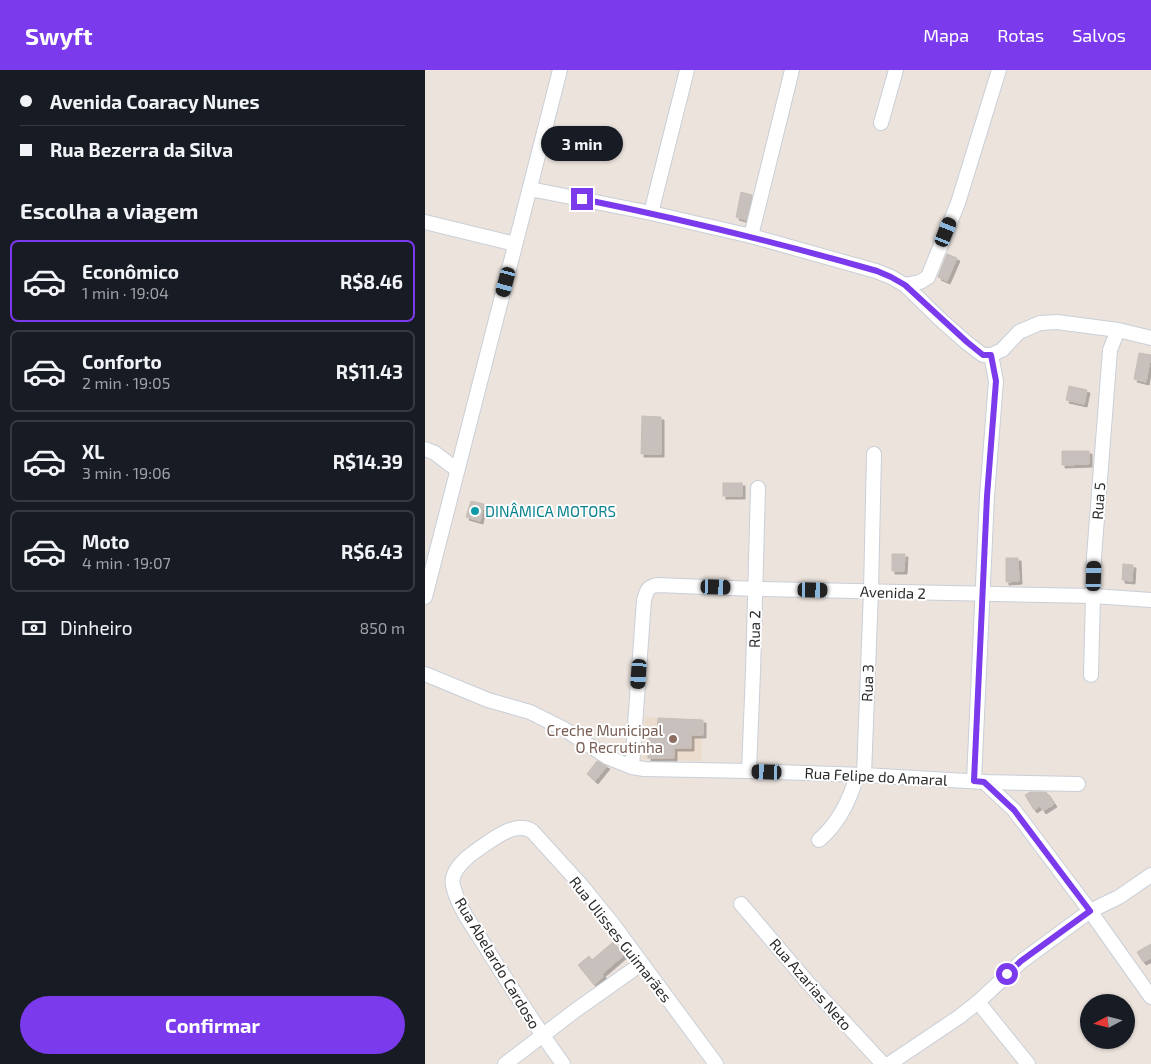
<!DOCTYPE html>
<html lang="pt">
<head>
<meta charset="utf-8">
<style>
  body { margin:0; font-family:"Exo 2",sans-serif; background:#242831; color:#f1f3f6; height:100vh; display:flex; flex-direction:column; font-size:19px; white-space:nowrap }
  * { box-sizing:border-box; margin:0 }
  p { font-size:16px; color:#9ea1a6 }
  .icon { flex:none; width:28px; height:28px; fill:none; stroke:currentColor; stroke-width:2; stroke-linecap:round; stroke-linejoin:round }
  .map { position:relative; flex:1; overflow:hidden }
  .sheet { display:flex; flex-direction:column; background:#171b24; width:425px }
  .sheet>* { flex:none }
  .banner { display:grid; align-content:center; height:110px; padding:0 20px; background:#171b24 }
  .needle { width:32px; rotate:263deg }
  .buttons { position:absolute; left:655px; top:924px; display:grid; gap:10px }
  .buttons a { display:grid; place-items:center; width:55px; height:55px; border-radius:50%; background:#171b24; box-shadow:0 1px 4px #0004; font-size:25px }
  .end { position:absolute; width:22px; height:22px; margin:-11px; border:6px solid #7c3aed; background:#fff; box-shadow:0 0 0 2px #fff }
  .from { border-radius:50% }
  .bubble { position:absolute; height:35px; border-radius:18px; background:#171b24; box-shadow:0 1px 4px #0004; font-size:16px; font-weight:700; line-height:35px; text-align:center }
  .car { position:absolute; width:15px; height:30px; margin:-15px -8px; border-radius:6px; box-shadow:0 0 4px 1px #0007; background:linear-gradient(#222 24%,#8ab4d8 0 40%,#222 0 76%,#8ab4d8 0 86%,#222 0) }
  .banner b { display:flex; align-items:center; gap:18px; height:48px; font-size:19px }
  .banner b+b { border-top:1px solid #363941 }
  .banner i { width:12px; height:12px; background:#f1f3f6 }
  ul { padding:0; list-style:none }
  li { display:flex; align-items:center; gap:15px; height:82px; margin:0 10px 8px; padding:0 10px; border:2px solid #363941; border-radius:8px }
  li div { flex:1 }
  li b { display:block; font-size:19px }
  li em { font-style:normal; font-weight:700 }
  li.current { border-color:#7c3aed }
  li>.icon { width:45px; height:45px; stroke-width:1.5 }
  h2 { padding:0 20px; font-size:22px; line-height:60px }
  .pay { display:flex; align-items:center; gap:12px; height:55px; padding:0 20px; font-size:19px }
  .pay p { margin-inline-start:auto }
  .cta { display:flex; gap:10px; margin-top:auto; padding:10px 20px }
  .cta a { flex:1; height:58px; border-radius:30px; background:#7c3aed; color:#fff; font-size:20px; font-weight:700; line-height:58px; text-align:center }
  header { display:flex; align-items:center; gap:30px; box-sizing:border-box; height:70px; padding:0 25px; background:#7c3aed; color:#fff }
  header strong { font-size:24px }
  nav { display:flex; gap:28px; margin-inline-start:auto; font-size:18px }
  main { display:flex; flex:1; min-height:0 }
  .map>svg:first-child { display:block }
  .education { fill:#ecdcce }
  .building { fill:#c7c0bd; stroke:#c7beb7; filter:url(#shadow) }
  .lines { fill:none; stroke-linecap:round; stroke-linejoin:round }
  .minor-casing { stroke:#c9cfd7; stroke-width:16 }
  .minor { stroke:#fff; stroke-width:14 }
  .route { stroke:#7c3aed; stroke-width:6 }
  .culture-dot { fill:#0f9aa8; stroke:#fff; stroke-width:2 }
  .education-dot { fill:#8d6e63; stroke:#fff; stroke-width:2 }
  .labels { text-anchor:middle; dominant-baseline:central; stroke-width:4; stroke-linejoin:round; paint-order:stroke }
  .street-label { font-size:15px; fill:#2b2b2b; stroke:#fff }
  .culture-label { font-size:15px; fill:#0d838f; stroke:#fff; text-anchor:start }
  .education-label { font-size:15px; fill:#785e54; stroke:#fff; text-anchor:end }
</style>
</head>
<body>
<header>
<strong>Swyft</strong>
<nav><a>Mapa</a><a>Rotas</a><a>Salvos</a></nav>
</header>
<main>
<section class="sheet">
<div class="banner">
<b><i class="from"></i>Avenida Coaracy Nunes</b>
<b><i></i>Rua Bezerra da Silva</b>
</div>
<h2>Escolha a viagem</h2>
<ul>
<li class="current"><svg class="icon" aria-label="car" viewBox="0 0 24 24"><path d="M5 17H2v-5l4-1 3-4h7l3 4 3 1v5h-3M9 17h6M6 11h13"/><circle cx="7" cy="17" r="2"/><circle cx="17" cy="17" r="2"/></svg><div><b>Econômico</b><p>1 min · 19:04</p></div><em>R$8.46</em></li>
<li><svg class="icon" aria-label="car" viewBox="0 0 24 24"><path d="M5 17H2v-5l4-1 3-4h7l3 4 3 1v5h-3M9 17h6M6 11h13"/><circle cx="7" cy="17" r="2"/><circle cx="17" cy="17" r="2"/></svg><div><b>Conforto</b><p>2 min · 19:05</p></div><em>R$11.43</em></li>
<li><svg class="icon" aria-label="car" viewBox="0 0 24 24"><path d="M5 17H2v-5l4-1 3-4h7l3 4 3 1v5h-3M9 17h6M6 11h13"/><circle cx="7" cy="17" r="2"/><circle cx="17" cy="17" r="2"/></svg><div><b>XL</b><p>3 min · 19:06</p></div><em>R$14.39</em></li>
<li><svg class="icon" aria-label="car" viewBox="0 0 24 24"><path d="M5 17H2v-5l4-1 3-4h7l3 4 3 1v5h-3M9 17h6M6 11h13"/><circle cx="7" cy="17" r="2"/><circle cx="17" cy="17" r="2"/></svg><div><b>Moto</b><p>4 min · 19:07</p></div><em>R$6.43</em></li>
</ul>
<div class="pay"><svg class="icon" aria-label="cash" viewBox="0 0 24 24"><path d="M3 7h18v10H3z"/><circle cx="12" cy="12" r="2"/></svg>Dinheiro<p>850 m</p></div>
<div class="cta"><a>Confirmar</a></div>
</section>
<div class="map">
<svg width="726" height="994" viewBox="0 0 726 994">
  <defs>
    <filter id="shadow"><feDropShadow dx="3" dy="3" stdDeviation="0" flood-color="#0004"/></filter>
  </defs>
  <rect width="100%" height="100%" fill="#ece3dd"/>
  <path class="education" d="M220,647L276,649L277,691L218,689Z"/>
  <g class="building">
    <path d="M316,122L327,125L321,150L311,147Z"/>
    <path d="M522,184L532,188L522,211L513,207Z"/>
    <path d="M714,283L726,285L721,312L709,309Z"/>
    <path d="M644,316L662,320L659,334L641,330Z"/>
    <path d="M217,346L236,347V384H216Z"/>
    <path d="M637,381H664V394L637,395Z"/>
    <rect x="298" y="413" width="19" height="13"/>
    <path d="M46,431L59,434L55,451L41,447Z"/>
    <path d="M467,484H480L479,501H467Z"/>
    <path d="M581,488H593L594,511L581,512Z"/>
    <path d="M698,494L708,495L707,511L697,510Z"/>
    <path d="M233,648L278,650V665H266V678H249V688H223L224,668H232Z"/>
    <path d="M172,691L182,696L170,711L162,704Z"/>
    <path d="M605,722H621L629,734L618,741L615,736L609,740L600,725Z"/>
    <path d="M188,872L199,885L177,904L179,906L169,915L153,895L164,886L167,890Z"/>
    <path d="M726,874V888L718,892L712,882Z"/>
  </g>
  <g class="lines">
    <defs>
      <g id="minor">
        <path d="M456,53L471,0"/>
        <path d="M105,119L226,143L326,166L451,201L466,207L480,215L516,250L542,273L558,285H566L577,280L594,262L615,253L632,252L693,260L726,268"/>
        <path d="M226,143L262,0"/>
        <path d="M0,152L90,174"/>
        <path d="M326,166L367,0"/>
        <path d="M480,215L495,212L503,207L533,133L574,0"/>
        <path d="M0,379L10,383L32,400"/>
        <path d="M0,527L135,0"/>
        <path d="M0,604L63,630L105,642L139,659L182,687L207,697L219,699L324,701L439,705L559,712L653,714"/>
        <path d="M666,605L669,487L677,384L685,280L693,260"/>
        <path d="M207,697L219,530C222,521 222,517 232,515L331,519L668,526L726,530"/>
        <path d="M324,701L328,602L333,418"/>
        <path d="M439,705L446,521L449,384"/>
        <path d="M549,711L562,426L571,311L566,285"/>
        <path d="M559,712L589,740L665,841L726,927"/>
        <path d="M394,770C414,753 425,730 432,705"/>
        <path d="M316,834L384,914L458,994"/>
        <path d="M553,932L603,994"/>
        <path d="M80,994L151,940L216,894"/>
        <path d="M138,994C110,955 85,916 60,876C49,858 34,839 29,819C28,816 27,811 28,808C31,792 55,778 68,769C79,762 94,753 107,761L156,815L187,853L291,994"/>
        <path d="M464,994L534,947L553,932L597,891L665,841L694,827L726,805"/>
      </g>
    </defs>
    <use href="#minor" class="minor-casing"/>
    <use href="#minor" class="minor"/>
  </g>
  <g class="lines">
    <path class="route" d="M157,129C256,149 354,173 452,201L466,207L480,215L542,272L558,285H566L571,311L562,426L549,711L559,712L589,740L665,841L596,891L582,904"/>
  </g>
  <circle class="culture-dot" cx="50" cy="441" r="5"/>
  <circle class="education-dot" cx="248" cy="669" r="5"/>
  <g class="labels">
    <g class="street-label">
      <text transform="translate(673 431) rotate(-86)">Rua 5</text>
      <text transform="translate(468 522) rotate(2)">Avenida 2</text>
      <text transform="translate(329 559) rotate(-89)">Rua 2</text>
      <text transform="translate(442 613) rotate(-88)">Rua 3</text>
      <text transform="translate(451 706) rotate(3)">Rua Felipe do Amaral</text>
      <text transform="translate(196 869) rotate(52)">Rua Ulisses Guimarães</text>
      <text transform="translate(73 893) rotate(59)">Rua Abelardo Cardoso</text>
      <text transform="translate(386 914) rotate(49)">Rua Azarias Neto</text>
    </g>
    <g class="culture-label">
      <text x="60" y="441">DINÂMICA MOTORS</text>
    </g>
    <g class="education-label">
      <text x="238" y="660">Creche Municipal<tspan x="238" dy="17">O Recrutinha</tspan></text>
    </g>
  </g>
</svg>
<div class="buttons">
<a><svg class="needle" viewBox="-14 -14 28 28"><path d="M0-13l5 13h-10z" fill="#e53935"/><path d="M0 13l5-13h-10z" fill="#9ea1a6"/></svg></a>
</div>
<i class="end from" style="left:582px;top:904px"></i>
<i class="end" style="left:157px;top:129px"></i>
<div class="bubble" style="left:116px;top:56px;width:82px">3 min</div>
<i class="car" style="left:521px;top:162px;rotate:22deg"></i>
<i class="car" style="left:81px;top:212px;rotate:195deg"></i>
<i class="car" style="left:669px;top:506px;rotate:2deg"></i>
<i class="car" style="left:291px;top:517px;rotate:92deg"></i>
<i class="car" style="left:388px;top:520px;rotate:91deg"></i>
<i class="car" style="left:214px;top:604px;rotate:184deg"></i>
<i class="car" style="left:342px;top:702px;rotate:272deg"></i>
</div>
</main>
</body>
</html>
